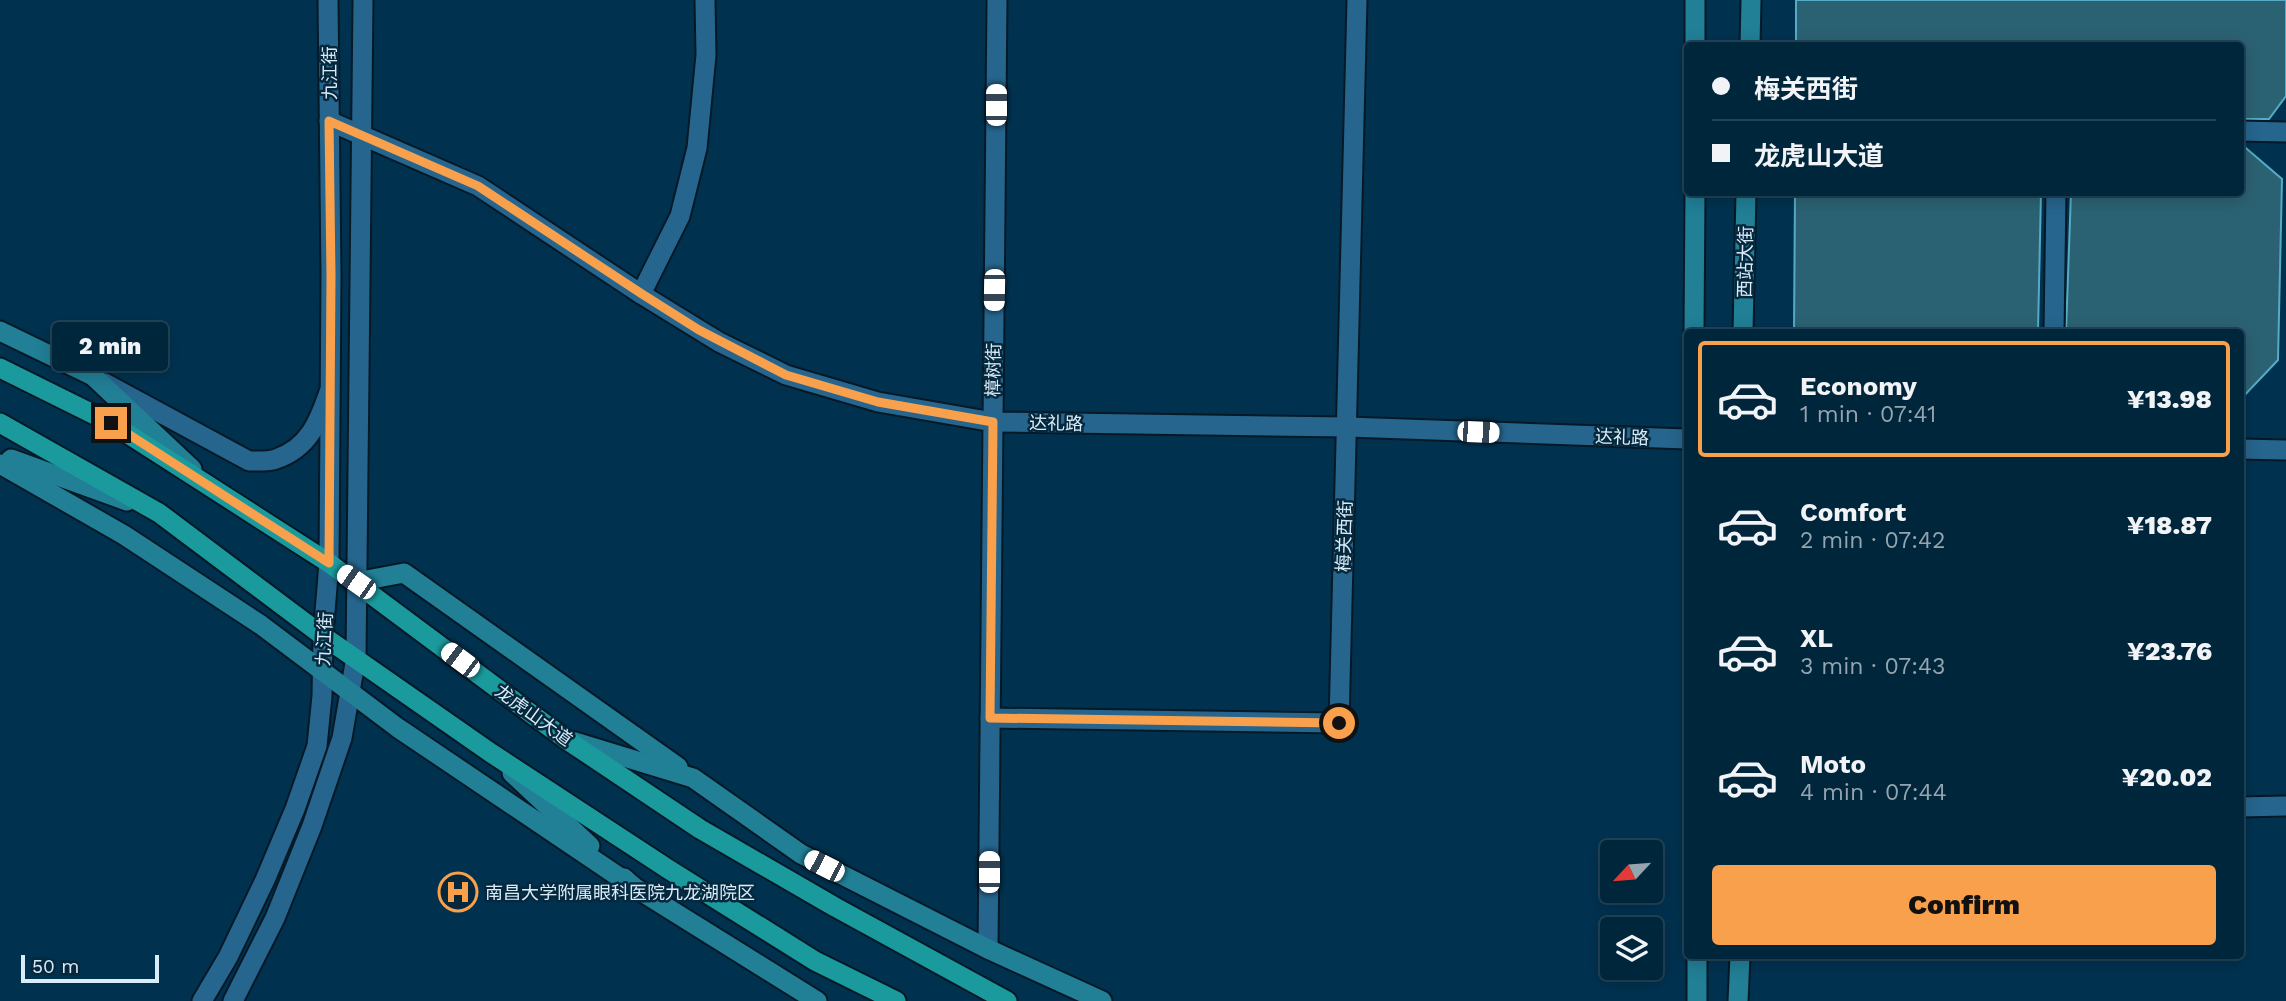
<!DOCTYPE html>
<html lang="en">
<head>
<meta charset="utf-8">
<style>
  body { margin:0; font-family:"Work Sans","Noto Sans SC",sans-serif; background:#0e3247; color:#f1f3f6; height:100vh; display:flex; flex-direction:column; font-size:26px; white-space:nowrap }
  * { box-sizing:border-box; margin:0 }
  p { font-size:23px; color:#95a5af }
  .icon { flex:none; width:38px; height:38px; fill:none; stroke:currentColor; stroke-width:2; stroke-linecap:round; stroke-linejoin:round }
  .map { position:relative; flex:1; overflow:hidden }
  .side { position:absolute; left:1684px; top:329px; width:560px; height:630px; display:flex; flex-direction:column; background:#00263c; border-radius:7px; box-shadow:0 4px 18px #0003,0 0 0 2px #224356 }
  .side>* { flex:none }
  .hud { position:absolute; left:1684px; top:42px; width:560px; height:154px; border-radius:7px; box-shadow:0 4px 18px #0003,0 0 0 2px #224356; display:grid; align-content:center; height:154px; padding:0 28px; background:#00263c }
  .needle { width:46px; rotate:244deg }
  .buttons { position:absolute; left:1600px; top:840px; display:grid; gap:14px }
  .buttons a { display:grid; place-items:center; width:63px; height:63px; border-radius:7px; background:#00263c; box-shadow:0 4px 18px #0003,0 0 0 2px #224356; font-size:35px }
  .scale { position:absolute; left:21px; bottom:18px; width:138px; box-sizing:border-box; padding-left:7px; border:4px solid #d9ecfa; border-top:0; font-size:19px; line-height:24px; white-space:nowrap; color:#d9ecfa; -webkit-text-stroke:5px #06283d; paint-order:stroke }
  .end { position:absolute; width:32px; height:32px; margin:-16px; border:9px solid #f9a04d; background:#111; box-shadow:0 0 0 4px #111 }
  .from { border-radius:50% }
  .bubble { position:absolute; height:49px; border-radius:7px; background:#00263c; box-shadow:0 4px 18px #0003,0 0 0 2px #224356; font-size:23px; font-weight:800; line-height:49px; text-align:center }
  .car { position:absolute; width:21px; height:42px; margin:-21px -10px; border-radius:9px; box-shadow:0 0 5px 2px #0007; background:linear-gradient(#fff 24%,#345 0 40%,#fff 0 76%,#345 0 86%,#fff 0) }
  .hud b { display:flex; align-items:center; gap:24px; height:66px; font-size:26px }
  .hud b+b { border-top:2px solid #224356 }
  .hud i { width:18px; height:18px; background:#f1f3f6 }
  ul { padding:12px 0 0; list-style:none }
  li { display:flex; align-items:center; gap:21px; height:116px; margin:0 14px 10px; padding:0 14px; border:4px solid transparent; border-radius:7px }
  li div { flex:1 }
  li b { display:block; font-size:26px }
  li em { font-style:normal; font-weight:800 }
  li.on { border-color:#f9a04d }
  li>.icon { width:63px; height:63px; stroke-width:1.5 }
  .primary-button { display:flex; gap:14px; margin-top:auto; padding:14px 28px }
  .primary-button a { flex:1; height:80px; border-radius:7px; background:#f9a04d; color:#111; font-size:28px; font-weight:800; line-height:80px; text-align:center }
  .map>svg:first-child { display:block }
  .building { fill:#2b6273; stroke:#55abc5; stroke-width:2 }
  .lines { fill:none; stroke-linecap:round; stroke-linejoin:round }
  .minor-casing { stroke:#061926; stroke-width:23 }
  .tertiary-casing { stroke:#061926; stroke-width:23 }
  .secondary-casing { stroke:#061926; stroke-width:23 }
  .primary-casing { stroke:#061926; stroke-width:23 }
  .minor { stroke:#26658e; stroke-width:19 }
  .tertiary { stroke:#26658e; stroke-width:19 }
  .secondary { stroke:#217f96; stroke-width:19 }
  .primary { stroke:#1b9a9e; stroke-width:19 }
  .route { stroke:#f9a04d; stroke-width:9 }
  .labels { text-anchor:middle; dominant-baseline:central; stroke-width:5; stroke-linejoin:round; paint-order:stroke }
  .street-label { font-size:18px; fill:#d9ecfa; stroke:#06283d }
  .poi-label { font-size:18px; fill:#d9ecfa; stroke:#06283d; text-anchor:start }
</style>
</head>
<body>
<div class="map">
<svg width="2286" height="1001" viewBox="0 0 2286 1001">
  <rect width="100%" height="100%" fill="#003250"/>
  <g class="building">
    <path d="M1796,0H2286V96L2269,119H2240V46H1796Z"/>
    <path d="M2240,143L2282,179L2278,360L2240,400V332H2066L2071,192H2240Z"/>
    <path d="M1795,192H2041L2038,332H1794Z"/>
  </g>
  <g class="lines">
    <defs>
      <g id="minor">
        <path d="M329,121L478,186L641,294L719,342L786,375L878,402L993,422L1348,427L1687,439"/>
        <path d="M2240,131L2286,132"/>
        <path d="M641,294L680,216L697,148L706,55L705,0"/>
        <path d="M2054,332L2056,192"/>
        <path d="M105,383L249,461C257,461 268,462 276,459C309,448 319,421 329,392"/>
        <path d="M2240,449L2286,450"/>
        <path d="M990,718L1339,723L1357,0"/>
        <path d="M2240,807L2286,806"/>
        <path d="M988,949L997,0"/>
      </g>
      <g id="tertiary">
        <path d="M202,1001L228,957L265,880L295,809L317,746L322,696L323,636L329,563L331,276L328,0"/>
        <path d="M233,1001L275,918L312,826L342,738L356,657L363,0"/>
      </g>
      <g id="secondary">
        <path d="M1695,46V0"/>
        <path d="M1750,46L1751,0"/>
        <path d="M0,331L93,376L192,469"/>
        <path d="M1694,332L1695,192"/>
        <path d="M1743,332L1746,192"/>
        <path d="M11,459L127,501"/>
        <path d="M0,464L124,535L261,625L398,728L634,887"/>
        <path d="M356,582L404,573L678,767"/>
        <path d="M572,741L693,778L801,854L988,949L1102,1001"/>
        <path d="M512,773L590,846"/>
        <path d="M624,878L634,887L817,1001"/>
        <path d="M1697,956V1001"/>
        <path d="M1738,1001L1740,956"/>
      </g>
      <g id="primary">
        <path d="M0,368L111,423L329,563L564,738L700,829L835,907L1007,1001"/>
        <path d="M0,423L159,513L323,636L491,753L668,869L815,961L896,1001"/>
      </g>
    </defs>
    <use href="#minor" class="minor-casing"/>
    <use href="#tertiary" class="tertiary-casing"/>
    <use href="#secondary" class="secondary-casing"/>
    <use href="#primary" class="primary-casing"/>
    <use href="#minor" class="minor"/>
    <use href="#tertiary" class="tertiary"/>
    <use href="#secondary" class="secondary"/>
    <use href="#primary" class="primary"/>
  </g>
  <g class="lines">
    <path class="route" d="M111,423L329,563L331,276L329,121L478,186L642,294L699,330L786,375L878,402L993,422L990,718L1339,723"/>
  </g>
  <defs>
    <symbol id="hospital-ring" viewBox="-11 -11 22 22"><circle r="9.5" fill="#06283d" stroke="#f9a04d" stroke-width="1.5"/><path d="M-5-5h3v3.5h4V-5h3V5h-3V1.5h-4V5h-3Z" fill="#f9a04d"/></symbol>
  </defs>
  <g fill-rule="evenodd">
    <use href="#hospital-ring" x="436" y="870" width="44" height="44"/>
  </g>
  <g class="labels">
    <g class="street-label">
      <text transform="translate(329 73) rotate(-90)">九江街</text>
      <text transform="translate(1745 262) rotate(-89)">西站大街</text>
      <text transform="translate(993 370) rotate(-89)">樟树街</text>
      <text transform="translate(1056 423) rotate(1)">达礼路</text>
      <text transform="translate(1622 437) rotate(2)">达礼路</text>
      <text transform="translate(1344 536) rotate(-88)">梅关西街</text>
      <text transform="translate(324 639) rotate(-87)">九江街</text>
      <text transform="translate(534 715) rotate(36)">龙虎山大道</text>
    </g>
    <g class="poi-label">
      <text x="485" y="892">南昌大学附属眼科医院九龙湖院区</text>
    </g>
  </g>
</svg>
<div class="buttons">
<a><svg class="needle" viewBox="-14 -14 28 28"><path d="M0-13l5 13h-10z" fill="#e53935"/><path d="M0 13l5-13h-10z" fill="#95a5af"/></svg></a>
<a><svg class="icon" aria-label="layers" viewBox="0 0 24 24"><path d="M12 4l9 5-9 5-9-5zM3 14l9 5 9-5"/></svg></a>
</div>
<div class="scale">50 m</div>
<i class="end from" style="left:1339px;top:723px"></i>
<i class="end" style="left:111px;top:423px"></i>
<div class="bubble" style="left:52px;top:322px;width:116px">2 min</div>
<i class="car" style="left:996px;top:105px;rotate:0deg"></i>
<i class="car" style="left:994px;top:290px;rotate:181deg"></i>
<i class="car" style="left:1478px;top:432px;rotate:92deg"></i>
<i class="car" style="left:356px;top:582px;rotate:305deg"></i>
<i class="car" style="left:460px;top:660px;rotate:307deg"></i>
<i class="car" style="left:824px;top:866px;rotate:297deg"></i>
<i class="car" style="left:989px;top:872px;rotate:0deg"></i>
<div class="hud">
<b><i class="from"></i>梅关西街</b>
<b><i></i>龙虎山大道</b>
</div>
<section class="side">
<ul>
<li class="on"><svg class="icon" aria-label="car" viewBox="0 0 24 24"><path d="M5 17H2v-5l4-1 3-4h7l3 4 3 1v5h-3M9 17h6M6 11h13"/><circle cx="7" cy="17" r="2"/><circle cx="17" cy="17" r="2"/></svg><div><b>Economy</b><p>1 min · 07:41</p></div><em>¥13.98</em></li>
<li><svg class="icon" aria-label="car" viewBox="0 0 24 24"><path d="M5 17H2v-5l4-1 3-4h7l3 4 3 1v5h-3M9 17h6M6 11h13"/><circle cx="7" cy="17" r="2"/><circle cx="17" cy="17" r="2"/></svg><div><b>Comfort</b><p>2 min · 07:42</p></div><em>¥18.87</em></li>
<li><svg class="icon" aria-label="car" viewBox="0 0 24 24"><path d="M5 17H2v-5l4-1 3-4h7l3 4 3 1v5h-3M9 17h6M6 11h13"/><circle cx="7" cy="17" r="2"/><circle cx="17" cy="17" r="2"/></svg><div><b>XL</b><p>3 min · 07:43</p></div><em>¥23.76</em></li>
<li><svg class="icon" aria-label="car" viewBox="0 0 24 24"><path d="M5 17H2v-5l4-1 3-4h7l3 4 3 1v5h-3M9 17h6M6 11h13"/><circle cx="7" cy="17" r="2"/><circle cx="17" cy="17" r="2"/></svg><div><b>Moto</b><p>4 min · 07:44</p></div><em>¥20.02</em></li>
</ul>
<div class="primary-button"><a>Confirm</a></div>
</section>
</div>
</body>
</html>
